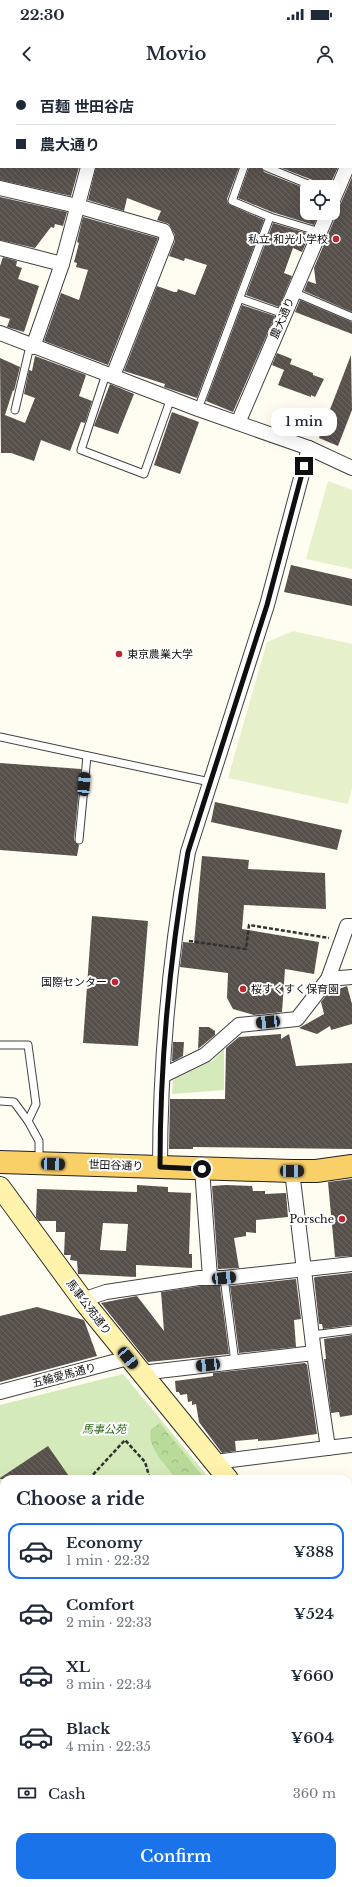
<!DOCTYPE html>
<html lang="en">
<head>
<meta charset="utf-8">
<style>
  body { margin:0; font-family:"Libre Baskerville","Noto Sans JP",serif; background:#f6f6f7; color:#1f2937; height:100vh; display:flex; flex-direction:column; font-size:15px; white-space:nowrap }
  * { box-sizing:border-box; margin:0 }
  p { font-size:13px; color:#747a83 }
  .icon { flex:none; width:22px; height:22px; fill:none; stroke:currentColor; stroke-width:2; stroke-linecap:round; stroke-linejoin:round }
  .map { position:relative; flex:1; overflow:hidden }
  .drawer { position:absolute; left:0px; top:1395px; width:352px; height:412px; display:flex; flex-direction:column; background:#fff; border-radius:12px 12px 0 0; box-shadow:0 4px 16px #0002 }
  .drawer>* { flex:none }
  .top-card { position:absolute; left:0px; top:0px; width:352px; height:88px; box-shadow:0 4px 16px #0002; display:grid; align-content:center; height:88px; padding:0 16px; background:#fff }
  .controls { position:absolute; left:300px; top:100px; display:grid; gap:8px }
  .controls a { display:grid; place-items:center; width:40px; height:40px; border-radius:8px; background:#fff; box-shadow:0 4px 16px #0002; font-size:20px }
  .end { position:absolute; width:18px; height:18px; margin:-9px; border:5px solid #0f0f0f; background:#fff; box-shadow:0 0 0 2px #fff }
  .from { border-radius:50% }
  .bubble { position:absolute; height:28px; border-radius:12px; background:#fff; box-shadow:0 4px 16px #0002; font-size:13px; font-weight:600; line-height:28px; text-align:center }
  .car { position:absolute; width:12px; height:24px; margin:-12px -6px; border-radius:5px; box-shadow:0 0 3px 1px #0007; background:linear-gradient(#222 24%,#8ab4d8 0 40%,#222 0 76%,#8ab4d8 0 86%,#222 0) }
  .top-card b { display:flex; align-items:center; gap:14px; height:38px; font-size:15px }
  .top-card b+b { border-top:1px solid #e0e1e3 }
  .top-card i { width:10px; height:10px; background:#1f2937 }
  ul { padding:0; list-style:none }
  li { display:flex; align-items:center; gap:12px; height:56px; margin:0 8px 6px; padding:0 8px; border:2px solid transparent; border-radius:12px }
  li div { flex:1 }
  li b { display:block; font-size:15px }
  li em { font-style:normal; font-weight:600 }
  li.current { border-color:#1a73e8 }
  li>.icon { width:36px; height:36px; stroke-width:1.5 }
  h2 { padding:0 16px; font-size:18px; line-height:48px }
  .pay { display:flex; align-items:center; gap:10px; height:44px; padding:0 16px; font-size:15px }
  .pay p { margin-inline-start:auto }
  .action { display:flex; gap:8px; margin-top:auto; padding:8px 16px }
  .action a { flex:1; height:46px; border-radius:12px; background:#1a73e8; color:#fff; font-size:16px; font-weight:600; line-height:46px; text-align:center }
  .status { display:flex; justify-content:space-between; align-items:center; height:28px; padding:0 20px; background:#fff; direction:ltr }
  .status svg { height:11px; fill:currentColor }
  header { display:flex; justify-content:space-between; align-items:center; height:52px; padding:0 16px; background:#fff; font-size:18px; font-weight:600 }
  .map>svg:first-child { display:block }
  .green { fill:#d5eaba }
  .forest { fill:url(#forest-crowns) }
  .pitch { fill:#e6f1cc }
  .building { fill:url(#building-back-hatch); fill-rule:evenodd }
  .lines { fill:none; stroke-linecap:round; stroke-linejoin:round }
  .lane-casing { stroke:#424242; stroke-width:9 }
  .street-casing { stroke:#424242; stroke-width:16 }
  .secondary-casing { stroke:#313131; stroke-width:22 }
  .primary-casing { stroke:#202020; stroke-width:24 }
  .path { stroke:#313131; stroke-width:2.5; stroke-dasharray:4 2; stroke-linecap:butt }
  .lane { stroke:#fff; stroke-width:7 }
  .street { stroke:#fff; stroke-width:14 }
  .secondary { stroke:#fff3ac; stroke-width:20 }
  .primary { stroke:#f9d067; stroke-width:22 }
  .route { stroke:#0f0f0f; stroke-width:5 }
  .poi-dot { fill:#c12532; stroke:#fff; stroke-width:1.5 }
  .labels { text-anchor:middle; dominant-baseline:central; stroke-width:4; stroke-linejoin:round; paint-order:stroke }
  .poi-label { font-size:11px; fill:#0f0f0f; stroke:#fff; text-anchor:end }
  .street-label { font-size:11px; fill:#0f0f0f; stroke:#fff }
  .park-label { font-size:11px; font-style:italic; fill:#30681e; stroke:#fff }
</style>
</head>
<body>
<div class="status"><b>22:30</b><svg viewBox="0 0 49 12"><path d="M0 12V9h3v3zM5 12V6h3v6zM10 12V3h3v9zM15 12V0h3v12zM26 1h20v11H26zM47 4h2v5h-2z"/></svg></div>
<header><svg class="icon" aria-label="back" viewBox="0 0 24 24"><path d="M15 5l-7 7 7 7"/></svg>Movio<svg class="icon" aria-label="person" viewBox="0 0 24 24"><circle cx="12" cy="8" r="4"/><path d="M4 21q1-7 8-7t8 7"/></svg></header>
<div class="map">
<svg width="352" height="1807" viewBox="0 0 352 1807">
  <defs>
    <pattern id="forest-crowns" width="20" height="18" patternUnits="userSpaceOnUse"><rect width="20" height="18" fill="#b9db99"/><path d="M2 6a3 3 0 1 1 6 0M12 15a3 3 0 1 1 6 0" fill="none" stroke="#9ebb83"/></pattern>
    <pattern id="building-back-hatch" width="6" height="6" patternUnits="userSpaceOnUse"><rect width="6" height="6" fill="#58504b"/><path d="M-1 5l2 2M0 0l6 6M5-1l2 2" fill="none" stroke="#6b6561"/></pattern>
  </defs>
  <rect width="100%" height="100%" fill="#fffcf1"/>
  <g class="green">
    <path d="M224,969V1010L172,1014L173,1000L212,981Z"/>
    <path d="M123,1294L210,1399H4V1803H348V1592L352,1597V1807H0V1325Z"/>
  </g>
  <path class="forest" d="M160,1343L205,1399H176C166,1385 146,1367 151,1349Z"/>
  <g class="pitch">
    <path d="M328,401L352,410V489L306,479Z"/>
    <path d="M293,551L352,564V708L348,724L228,698L267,562Z"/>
    <path d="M4,1508V1608L0,1602V1511Z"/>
  </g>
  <g class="building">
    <path d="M0,87H79L71,116L0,100Z"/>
    <path d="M96,87H239L227,119L228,124L264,140L197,318L164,307L165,304L124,291L157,206L174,212H177L178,209L195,215L207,185L185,178L184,181L169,176L175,161V155L169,144L157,140L161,131L127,118L124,131L88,120Z"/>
    <path d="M249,87H261L264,92L307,109V121L302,133H319L314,145L272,132L238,118Z"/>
    <path d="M279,87H338L330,105L323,102V104Z"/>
    <path d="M352,97V232L304,211L308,201L316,204L314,188L336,136V128L341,123Z"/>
    <path d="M0,117L67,132L63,146L55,144L54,148L51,147L35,168L0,160Z"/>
    <path d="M83,137L158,158L108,285L44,261L61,213L79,220L88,190L76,187L77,183L74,182L79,163L77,162Z"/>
    <path d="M273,143L310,154L302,172L293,168L284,193L292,196L279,227L246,215Z"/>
    <path d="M3,177L17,181L16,186L22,188L18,199L39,206L24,252L7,247L10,239L0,236V186Z"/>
    <path d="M300,220L352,242V254L295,232Z"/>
    <path d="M242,225L275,236L233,332L206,321Z"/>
    <path d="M277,273L292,279L290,284L313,293V295L324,299L315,317L311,315V317L278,305L284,290L272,285Z"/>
    <path d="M351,275L352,330L338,366L319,358Z"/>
    <path d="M35,276L86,295L79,316L92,321L85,343L81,342L70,371L41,360L34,381L11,373H1L0,278L20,287L14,311L13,310L5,335L25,343L35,318L24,314L29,290L32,291Z"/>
    <path d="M110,304L134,314L118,354L94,346Z"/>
    <path d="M172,332L199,342L180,394L154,385Z"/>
    <path d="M291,485L352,499V526L284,512Z"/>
    <path d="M0,683L81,689L74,760L79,765L77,776L0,770Z"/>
    <path d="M215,722L342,750L337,770L211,742Z"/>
    <path d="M202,776L249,780L248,789L325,793L326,829L244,825L242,849L319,862L314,894L285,889L282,932L254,935L233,929L227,918L228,893L180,887L183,862L194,863Z"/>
    <path d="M92,836L148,841L138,966L83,963Z"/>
    <path d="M347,906L352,924V944L331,950L330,946L317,954L299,948L324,934L321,922L328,913Z"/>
    <path d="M199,947H209L215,951V955L198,969Z"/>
    <path d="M281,954V959L289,954L296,986L352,983V1069L193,1067V1069H169L170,1019H225L226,968L239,957Z"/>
    <path d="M173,962H184L183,976L174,981H172Z"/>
    <path d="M352,1099V1176L335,1177L328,1102Z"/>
    <path d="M137,1105L168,1107V1112L191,1113L189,1174H192V1188L136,1185V1197L78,1194L77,1181L70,1180L71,1175H64L65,1152H56V1141H39L36,1137L37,1109L137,1112ZM103,1143L128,1144L126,1171L100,1170Z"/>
    <path d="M226,1105L252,1106L253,1111H265V1114L286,1113L288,1137L256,1140V1153L246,1152V1156L234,1158L239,1188L218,1189L212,1106Z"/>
    <path d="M352,1193V1245L323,1249L322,1244H319L314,1198L315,1197Z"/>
    <path d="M296,1199L301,1239L294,1240L296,1267L239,1273L230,1206Z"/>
    <path d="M220,1206L229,1274L148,1282L101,1223L137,1216L164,1251L161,1212L201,1206Z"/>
    <path d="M37,1227L84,1240L97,1276L0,1302V1236Z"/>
    <path d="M352,1255V1335L340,1337L339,1332L331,1333L324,1279H326L324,1259Z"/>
    <path d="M305,1283L307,1285L317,1354L274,1360L258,1361V1359L235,1361L236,1371L222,1373L199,1342L196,1324L192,1325V1321L188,1322L187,1314L180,1315L179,1312H176L175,1301L213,1296V1293Z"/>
    <path d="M48,1366L71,1399H0V1398Z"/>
  </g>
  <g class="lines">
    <defs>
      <g id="lane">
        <path d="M272,1V0"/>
        <path d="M244,87L232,121L270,137L320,152"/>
        <path d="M266,87L315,107"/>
        <path d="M293,212L352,237"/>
        <path d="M241,219L284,234"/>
        <path d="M106,294L81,370L144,394L171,318"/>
        <path d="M198,329L270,137"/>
        <path d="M15,330L30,266"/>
        <path d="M0,657L210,702"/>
        <path d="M79,760L87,676"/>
        <path d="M0,965H28L36,1024L28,1041"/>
        <path d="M0,1021L14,1022L28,1041L39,1061V1081"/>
        <path d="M224,1198L235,1282"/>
        <path d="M312,1255L352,1250"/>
      </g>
      <g id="street">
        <path d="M305,0L308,1"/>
        <path d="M110,1L111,0"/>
        <path d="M351,16H352"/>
        <path d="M0,108L77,126L164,151L167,158L113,296"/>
        <path d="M333,120L347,87"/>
        <path d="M0,168L62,184"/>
        <path d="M0,253L198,329L309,368L352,388"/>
        <path d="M33,267L62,184L88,87"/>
        <path d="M238,343L328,133"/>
        <path d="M328,899L352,897"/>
        <path d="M164,995L205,975L239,945L297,939L328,899L347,846H352"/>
        <path d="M160,1087C160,982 170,875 188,772L267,525L309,368"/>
        <path d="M202,1089L210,1197"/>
        <path d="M292,1091L314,1273L328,1368"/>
        <path d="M85,1223L91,1217L106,1212L199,1198H224L352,1184"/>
        <path d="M141,1293L314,1273"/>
        <path d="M0,1312L128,1278"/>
        <path d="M215,1382L352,1365"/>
        <path d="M348,1494H352"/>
      </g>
      <g id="secondary">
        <path d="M0,1107L85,1223L228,1399"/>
        <path d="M348,1570L352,1575"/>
      </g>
      <path id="primary" d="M0,1082L292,1091H316L352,1086"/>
    </defs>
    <use href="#lane" class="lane-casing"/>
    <use href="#street" class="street-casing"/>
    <use href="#secondary" class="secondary-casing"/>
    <use href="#primary" class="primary-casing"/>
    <g class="path">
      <path d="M0,64H1"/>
      <path d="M189,861L246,869L249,845L329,858"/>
      <path d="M89,1399L125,1360L145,1382L150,1399"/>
      <path d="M0,1462L4,1459"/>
      <path d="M0,1491L4,1488"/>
      <path d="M0,1666L4,1672"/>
      <path d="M348,1795L352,1801"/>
      <path d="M89,1803L92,1807"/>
    </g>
    <use href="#lane" class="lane"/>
    <use href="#street" class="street"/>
    <use href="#secondary" class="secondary"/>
    <use href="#primary" class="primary"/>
  </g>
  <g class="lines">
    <path class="route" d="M202,1089L160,1087C160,982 170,875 188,772L267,525L304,386"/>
  </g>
  <g class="poi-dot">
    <circle cx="336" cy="159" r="4"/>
    <circle cx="119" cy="574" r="4"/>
    <circle cx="115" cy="902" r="4"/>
    <circle cx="243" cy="909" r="4"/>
    <circle cx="342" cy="1139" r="4"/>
  </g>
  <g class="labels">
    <g class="poi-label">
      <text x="328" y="159">私立 和光小学校</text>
      <text x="127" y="574" text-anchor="start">東京農業大学</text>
      <text x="107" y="902">国際センター</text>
      <text x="251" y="909" text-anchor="start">桜すくすく保育園</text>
      <text x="334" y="1139">Porsche</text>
    </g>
    <g class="street-label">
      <text transform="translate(282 238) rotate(-67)">農大通り</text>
      <text transform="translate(116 1085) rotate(2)">世田谷通り</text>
      <text transform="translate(89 1227) rotate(53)">馬事公苑通り</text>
      <text transform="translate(64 1295) rotate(-15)">五輪愛馬通り</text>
    </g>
    <g class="park-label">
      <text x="104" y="1349">馬事公苑</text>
    </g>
  </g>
</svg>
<div class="controls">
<a><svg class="icon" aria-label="locate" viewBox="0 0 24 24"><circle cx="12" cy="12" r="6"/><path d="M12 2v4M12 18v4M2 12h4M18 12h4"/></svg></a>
</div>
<i class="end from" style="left:202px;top:1089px"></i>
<i class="end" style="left:304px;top:386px"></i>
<div class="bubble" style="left:271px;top:328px;width:66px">1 min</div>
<i class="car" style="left:84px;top:704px;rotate:5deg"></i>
<i class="car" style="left:268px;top:942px;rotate:264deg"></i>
<i class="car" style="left:53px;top:1084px;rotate:92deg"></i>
<i class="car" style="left:292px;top:1091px;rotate:90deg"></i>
<i class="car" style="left:224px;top:1198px;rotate:84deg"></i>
<i class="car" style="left:128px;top:1278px;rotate:141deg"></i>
<i class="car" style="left:208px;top:1285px;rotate:264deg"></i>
<div class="top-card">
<b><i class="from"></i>百麺 世田谷店</b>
<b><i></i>農大通り</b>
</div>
<section class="drawer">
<h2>Choose a ride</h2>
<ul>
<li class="current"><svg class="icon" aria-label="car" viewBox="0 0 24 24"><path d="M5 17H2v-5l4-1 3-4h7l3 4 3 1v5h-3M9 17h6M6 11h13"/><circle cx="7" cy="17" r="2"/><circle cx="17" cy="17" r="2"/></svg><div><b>Economy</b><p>1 min · 22:32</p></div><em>¥388</em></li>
<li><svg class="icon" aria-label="car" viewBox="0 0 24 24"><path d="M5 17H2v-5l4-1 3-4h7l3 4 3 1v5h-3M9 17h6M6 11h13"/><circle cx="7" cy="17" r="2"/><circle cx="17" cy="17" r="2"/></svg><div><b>Comfort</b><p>2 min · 22:33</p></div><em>¥524</em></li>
<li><svg class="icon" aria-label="car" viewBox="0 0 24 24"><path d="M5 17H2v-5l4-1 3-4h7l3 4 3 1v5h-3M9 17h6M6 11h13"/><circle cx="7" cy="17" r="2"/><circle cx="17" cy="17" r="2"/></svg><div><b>XL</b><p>3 min · 22:34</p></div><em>¥660</em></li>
<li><svg class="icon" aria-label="car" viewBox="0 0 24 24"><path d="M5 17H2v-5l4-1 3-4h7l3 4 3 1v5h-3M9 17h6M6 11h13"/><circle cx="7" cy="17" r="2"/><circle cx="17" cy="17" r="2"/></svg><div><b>Black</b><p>4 min · 22:35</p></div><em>¥604</em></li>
</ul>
<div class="pay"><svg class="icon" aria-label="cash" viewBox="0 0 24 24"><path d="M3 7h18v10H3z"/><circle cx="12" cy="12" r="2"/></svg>Cash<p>360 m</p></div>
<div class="action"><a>Confirm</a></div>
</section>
</div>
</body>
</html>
